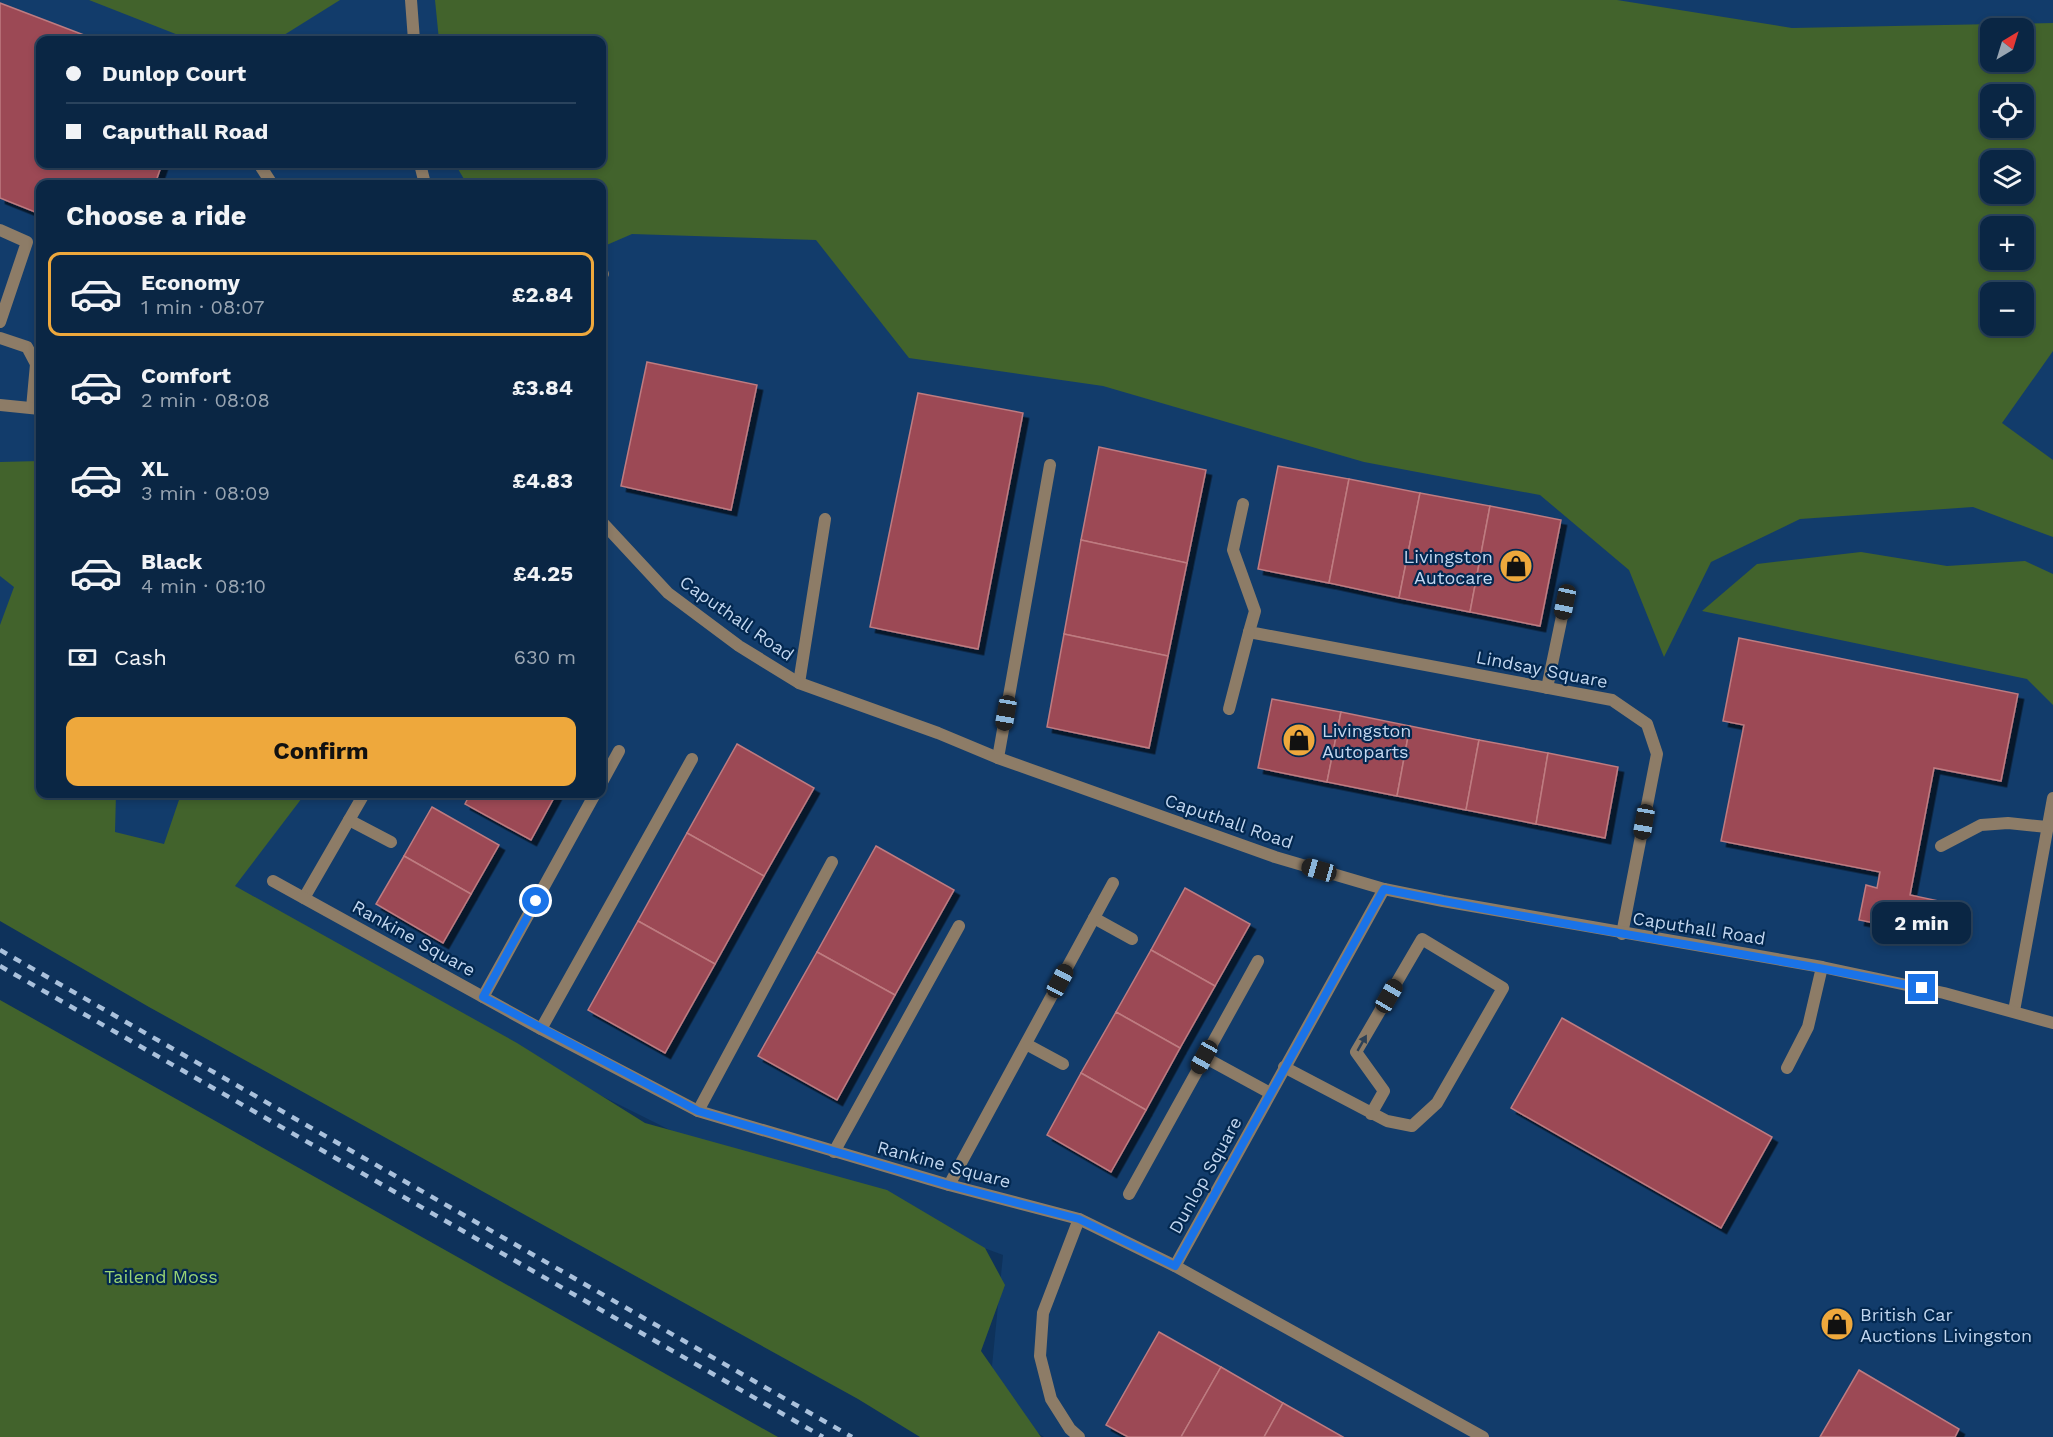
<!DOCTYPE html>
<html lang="en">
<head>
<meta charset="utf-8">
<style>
  body { margin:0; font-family:"Work Sans",sans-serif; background:#132e4b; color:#f1f3f6; height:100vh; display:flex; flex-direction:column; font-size:22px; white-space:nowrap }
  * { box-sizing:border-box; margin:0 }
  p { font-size:20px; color:#99a5b2 }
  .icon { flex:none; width:33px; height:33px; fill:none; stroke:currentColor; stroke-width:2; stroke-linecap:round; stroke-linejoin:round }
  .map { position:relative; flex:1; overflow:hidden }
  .details { position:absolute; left:36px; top:180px; width:570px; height:618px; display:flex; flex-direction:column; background:#0a2644; border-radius:12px; box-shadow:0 3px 9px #0003,0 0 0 2px #2a435d }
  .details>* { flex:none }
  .hud { position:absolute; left:36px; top:36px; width:570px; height:132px; border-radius:12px; box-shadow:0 3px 9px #0003,0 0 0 2px #2a435d; display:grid; align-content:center; height:132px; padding:0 30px; background:#0a2644 }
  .needle { width:39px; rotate:38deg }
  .controls { position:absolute; left:1980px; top:18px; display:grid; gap:12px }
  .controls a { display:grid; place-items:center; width:54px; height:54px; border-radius:12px; background:#0a2644; box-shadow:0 3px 9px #0003,0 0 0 2px #2a435d; font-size:30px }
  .end { position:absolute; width:27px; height:27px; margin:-14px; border:8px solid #1a73e8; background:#fff; box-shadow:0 0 0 3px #fff }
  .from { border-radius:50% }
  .bubble { position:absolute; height:42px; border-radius:12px; background:#0a2644; box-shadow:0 3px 9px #0003,0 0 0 2px #2a435d; font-size:20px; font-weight:700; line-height:42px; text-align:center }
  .car { position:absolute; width:18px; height:36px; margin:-18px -9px; border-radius:8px; box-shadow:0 0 4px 2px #0007; background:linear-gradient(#222 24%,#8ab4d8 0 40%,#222 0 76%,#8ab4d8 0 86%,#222 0) }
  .hud b { display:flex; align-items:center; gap:21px; height:57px; font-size:22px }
  .hud b+b { border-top:2px solid #2a435d }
  .hud i { width:15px; height:15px; background:#f1f3f6 }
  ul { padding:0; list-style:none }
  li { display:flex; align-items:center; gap:18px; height:84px; margin:0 12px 9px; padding:0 18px; border:3px solid transparent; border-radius:12px }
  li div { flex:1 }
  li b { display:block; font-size:22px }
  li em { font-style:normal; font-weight:700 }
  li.active { border-color:#eea83c }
  li>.icon { width:54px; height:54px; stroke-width:1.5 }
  h2 { padding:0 30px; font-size:27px; line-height:72px }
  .pay { display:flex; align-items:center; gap:15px; height:66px; padding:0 30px; font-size:22px }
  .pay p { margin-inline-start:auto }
  .action { display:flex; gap:12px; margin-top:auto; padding:12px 30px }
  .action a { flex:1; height:69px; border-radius:12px; background:#eea83c; color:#111; font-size:24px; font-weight:700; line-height:69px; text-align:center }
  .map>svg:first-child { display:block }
  .built { fill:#123c6b; fill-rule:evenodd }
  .green { fill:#42632c; fill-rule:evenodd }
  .building { fill:#9c4a54; stroke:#be7b81; stroke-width:1.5; filter:url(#shadow) }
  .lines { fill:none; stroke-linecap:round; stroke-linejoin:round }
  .service { stroke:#8d7c67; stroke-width:12 }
  .minor { stroke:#8d7c67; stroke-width:12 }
  .rail { stroke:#aac1dc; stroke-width:4.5; stroke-dasharray:8 8; stroke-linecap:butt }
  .oneway { fill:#2c4157 }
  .route { stroke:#1a73e8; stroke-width:8 }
  .labels { text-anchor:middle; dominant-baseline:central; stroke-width:4.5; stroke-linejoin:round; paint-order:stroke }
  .poi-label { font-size:18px; fill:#c1d6ef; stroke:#032850; text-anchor:start }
  .street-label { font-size:18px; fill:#c1d6ef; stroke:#032850 }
  .park-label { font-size:18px; fill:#99d373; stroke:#032850 }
</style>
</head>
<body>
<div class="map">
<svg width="2053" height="1437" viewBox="0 0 2053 1437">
  <defs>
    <filter id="shadow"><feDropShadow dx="5.5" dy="5.5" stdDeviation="0" flood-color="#0009"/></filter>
  </defs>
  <rect width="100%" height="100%" fill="#0e325b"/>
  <path class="built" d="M0,0H2053V1437H1044L1003,1410L992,1366L1003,1255L688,1139L194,893L0,786ZM1990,28H2024V62H1990ZM40,40H602V164H40ZM1990,94H2024V128H1990ZM1990,160H2024V194H1990ZM40,184H602V794H40ZM1990,226H2024V260H1990ZM1990,292H2024V326H1990Z"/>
  <g class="green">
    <path d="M89,0H340L276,40H191Z"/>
    <path d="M435,0H1617L1792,28L2053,23V351L2002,423L2053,460V537L1973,507L1800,519L1711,562L1664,657L1629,570L1540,495L1364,462L1103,386L909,358L816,240L632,234L602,247V184H467L455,164H602V40H439ZM2024,28V62H1990V28ZM2024,94V128H1990V94ZM2024,160V194H1990V160ZM2024,226V260H1990V226ZM2024,292V326H1990V292Z"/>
    <path d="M40,461V794H116L115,832L164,844L181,794H305L235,886L517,1043L645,1123L887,1190L985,1248L1005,1285L981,1351L1041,1437H920L858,1399L149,1007L0,921V625L14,587L0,576V462Z"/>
    <path d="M1861,552L1947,566L2025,561L2053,574V705L2027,679L1702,611L1757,564Z"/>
    <path d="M0,1000L778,1437H0Z"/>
  </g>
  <g class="building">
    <path d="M0,3L97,40H40V164H162L155,184H40V214L0,198Z"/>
    <path d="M647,362L757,385L731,510L621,486Z"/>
    <path d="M918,393L1023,413L978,649L870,627Z"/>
    <path d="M1099,447L1206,470L1187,563L1081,540Z"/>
    <path d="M1278,466L1349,479L1329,583L1258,569Z"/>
    <path d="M1349,479L1420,493L1399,598L1329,583Z"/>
    <path d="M1420,493L1490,506L1470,612L1399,598Z"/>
    <path d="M1490,506L1561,520L1540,626L1470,612Z"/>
    <path d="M1081,540L1187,563L1168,656L1064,634Z"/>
    <path d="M1064,634L1168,656L1149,748L1047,727Z"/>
    <path d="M1739,638L2018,694L2001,781L1934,768L1910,895L1953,904L1946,937L1859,920L1866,885L1877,888L1880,872L1721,841L1744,725L1723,721Z"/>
    <path d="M1272,699L1341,712L1327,782L1258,768Z"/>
    <path d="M1341,712L1410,726L1397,796L1327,782Z"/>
    <path d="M1410,726L1479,740L1466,810L1397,796Z"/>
    <path d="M1479,740L1548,753L1536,824L1466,810Z"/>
    <path d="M737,744L814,788L764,876L687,833Z"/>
    <path d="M1548,753L1618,767L1605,838L1536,824Z"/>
    <path d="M470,794H556L531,840L465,804Z"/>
    <path d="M432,807L499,845L471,894L404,856Z"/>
    <path d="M687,833L764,876L715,964L638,921Z"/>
    <path d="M876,846L954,890L895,995L817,952Z"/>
    <path d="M404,856L471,894L443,943L376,904Z"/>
    <path d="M1185,888L1250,924L1215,986L1151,950Z"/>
    <path d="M638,921L715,964L665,1053L588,1010Z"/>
    <path d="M1151,950L1215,986L1180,1048L1116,1012Z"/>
    <path d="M817,952L895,995L837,1100L758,1056Z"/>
    <path d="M1116,1012L1180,1048L1146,1110L1081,1073Z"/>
    <path d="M1562,1018L1772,1137L1721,1228L1511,1108Z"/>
    <path d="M1081,1073L1146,1110L1111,1172L1047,1135Z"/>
    <path d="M1159,1332L1221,1367L1181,1437H1128L1106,1425Z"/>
    <path d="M1221,1367L1283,1403L1264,1437H1181Z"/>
    <path d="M1859,1370L1959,1429L1955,1437H1820Z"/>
    <path d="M1283,1403L1343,1437H1264Z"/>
  </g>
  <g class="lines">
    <g class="service">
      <path d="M259,164L272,184"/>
      <path d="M0,230L27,242L0,322"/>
      <path d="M602,275L603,274"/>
      <path d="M0,338L27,347L36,364L32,408"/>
      <path d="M1243,504L1233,550L1255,611L1249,632L1612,700L1647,724L1657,754L1622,934"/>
      <path d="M799,683L825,519"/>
      <path d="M1547,688L1565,602"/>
      <path d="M1229,709L1249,632"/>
      <path d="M998,758L1050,465"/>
      <path d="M602,782L619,751"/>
      <path d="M349,820L391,842"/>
      <path d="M1941,846L1981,825L2008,823L2047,827"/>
      <path d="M304,898L364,794"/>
      <path d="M1094,918L1132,939"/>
      <path d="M483,997L595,794"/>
      <path d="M2014,1011L2053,798"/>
      <path d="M541,1029L692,759"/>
      <path d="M1026,1044L1063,1064"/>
      <path d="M1204,1057L1270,1093"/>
      <path d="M1284,1067L1387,1121L1412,1126L1437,1103L1503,988L1422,939L1356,1052L1384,1091L1371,1114"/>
      <path d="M1787,1068L1808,1027L1822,967"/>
      <path d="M698,1111L832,862"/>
      <path d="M834,1152L959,926"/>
      <path d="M949,1185L1113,883"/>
      <path d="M1129,1194L1258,961"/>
      <path d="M1079,1219L1043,1313L1040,1356L1051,1399L1070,1429L1079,1437"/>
    </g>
    <g class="minor">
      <path d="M411,0L414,40"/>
      <path d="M420,164L425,184"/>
      <path d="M0,405L40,409"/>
      <path d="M602,522L668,593L739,646L799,683L938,733L998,758L1275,857L1384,889L1443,901L1822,967L1944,993L2053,1023"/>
      <path d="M273,881L541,1029L698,1111L949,1185L1079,1219L1175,1266L1483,1437"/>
      <path d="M1175,1266L1384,889"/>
    </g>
    <g class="rail">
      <path d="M0,950L852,1437"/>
      <path d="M0,966L823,1437"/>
    </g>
  </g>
  <defs><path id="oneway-solid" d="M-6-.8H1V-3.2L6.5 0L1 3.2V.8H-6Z" transform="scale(1.5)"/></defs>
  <use class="oneway" href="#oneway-solid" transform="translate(1362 1043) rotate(-60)"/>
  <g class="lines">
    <path class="route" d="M536,901L483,997L698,1111L949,1185L1079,1219L1175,1266L1384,889C1563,927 1744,951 1922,988"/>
  </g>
  <defs>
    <symbol id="shop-disc" viewBox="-11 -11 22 22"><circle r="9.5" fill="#eea83c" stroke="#032850"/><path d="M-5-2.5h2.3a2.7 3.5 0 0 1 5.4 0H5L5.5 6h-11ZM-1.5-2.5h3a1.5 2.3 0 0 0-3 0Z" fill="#111"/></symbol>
  </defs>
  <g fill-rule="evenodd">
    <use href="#shop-disc" x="1497" y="547" width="38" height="38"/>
    <use href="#shop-disc" x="1280" y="721" width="38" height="38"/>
    <use href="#shop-disc" x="1818" y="1305" width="38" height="38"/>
  </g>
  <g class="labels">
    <g class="poi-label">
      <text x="1493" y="556" text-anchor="end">Livingston<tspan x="1493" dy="21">Autocare</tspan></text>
      <text x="1322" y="730">Livingston<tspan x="1322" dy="21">Autoparts</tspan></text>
      <text x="1860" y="1314">British Car<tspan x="1860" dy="21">Auctions Livingston</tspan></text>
    </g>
    <g class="street-label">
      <text transform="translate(737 618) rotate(35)">Caputhall Road</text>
      <text transform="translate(1542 669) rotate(11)">Lindsay Square</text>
      <text transform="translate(1229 821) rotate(19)">Caputhall Road</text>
      <text transform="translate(1699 928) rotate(9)">Caputhall Road</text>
      <text transform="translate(414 938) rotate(29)">Rankine Square</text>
      <text transform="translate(944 1164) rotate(15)">Rankine Square</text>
      <text transform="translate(1205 1175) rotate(-61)">Dunlop Square</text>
    </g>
    <g class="park-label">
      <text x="161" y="1276">Tailend Moss</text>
    </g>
  </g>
</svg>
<div class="controls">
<a><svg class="needle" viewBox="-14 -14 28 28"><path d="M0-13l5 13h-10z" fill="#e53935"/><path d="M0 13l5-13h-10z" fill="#99a5b2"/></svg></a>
<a><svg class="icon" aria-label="locate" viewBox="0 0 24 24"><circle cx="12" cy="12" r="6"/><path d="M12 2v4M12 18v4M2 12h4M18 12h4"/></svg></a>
<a><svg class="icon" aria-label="layers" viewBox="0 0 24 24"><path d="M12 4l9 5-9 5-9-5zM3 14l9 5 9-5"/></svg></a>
<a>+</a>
<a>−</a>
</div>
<i class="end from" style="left:536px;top:901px"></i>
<i class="end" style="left:1922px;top:988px"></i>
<div class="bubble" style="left:1872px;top:902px;width:99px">2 min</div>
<i class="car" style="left:1565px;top:602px;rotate:192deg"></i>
<i class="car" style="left:1006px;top:713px;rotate:190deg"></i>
<i class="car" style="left:1644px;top:822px;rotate:190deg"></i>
<i class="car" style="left:1319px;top:870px;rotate:286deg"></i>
<i class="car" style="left:1060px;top:981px;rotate:28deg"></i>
<i class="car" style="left:1389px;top:996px;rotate:30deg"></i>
<i class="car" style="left:1204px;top:1057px;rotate:209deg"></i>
<div class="hud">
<b><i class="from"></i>Dunlop Court</b>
<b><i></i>Caputhall Road</b>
</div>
<section class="details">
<h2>Choose a ride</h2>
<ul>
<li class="active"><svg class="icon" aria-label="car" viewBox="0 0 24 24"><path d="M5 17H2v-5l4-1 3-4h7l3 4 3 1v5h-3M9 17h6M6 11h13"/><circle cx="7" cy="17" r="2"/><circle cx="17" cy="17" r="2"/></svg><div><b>Economy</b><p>1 min · 08:07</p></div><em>£2.84</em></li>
<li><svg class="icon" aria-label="car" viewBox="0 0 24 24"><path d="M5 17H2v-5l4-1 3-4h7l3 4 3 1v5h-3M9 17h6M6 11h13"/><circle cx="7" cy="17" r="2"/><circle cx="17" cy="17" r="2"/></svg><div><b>Comfort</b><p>2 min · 08:08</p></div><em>£3.84</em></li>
<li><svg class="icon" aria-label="car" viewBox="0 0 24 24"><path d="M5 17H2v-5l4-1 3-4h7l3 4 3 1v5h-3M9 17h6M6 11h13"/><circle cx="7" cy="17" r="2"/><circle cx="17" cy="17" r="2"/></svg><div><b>XL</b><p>3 min · 08:09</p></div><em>£4.83</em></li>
<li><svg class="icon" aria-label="car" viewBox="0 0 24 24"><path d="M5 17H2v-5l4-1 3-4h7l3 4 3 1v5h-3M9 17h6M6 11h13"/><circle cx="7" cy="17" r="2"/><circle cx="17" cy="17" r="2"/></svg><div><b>Black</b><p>4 min · 08:10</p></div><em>£4.25</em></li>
</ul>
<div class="pay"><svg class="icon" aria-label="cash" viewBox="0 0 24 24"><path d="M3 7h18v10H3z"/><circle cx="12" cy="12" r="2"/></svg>Cash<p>630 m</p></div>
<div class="action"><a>Confirm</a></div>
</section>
</div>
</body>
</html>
